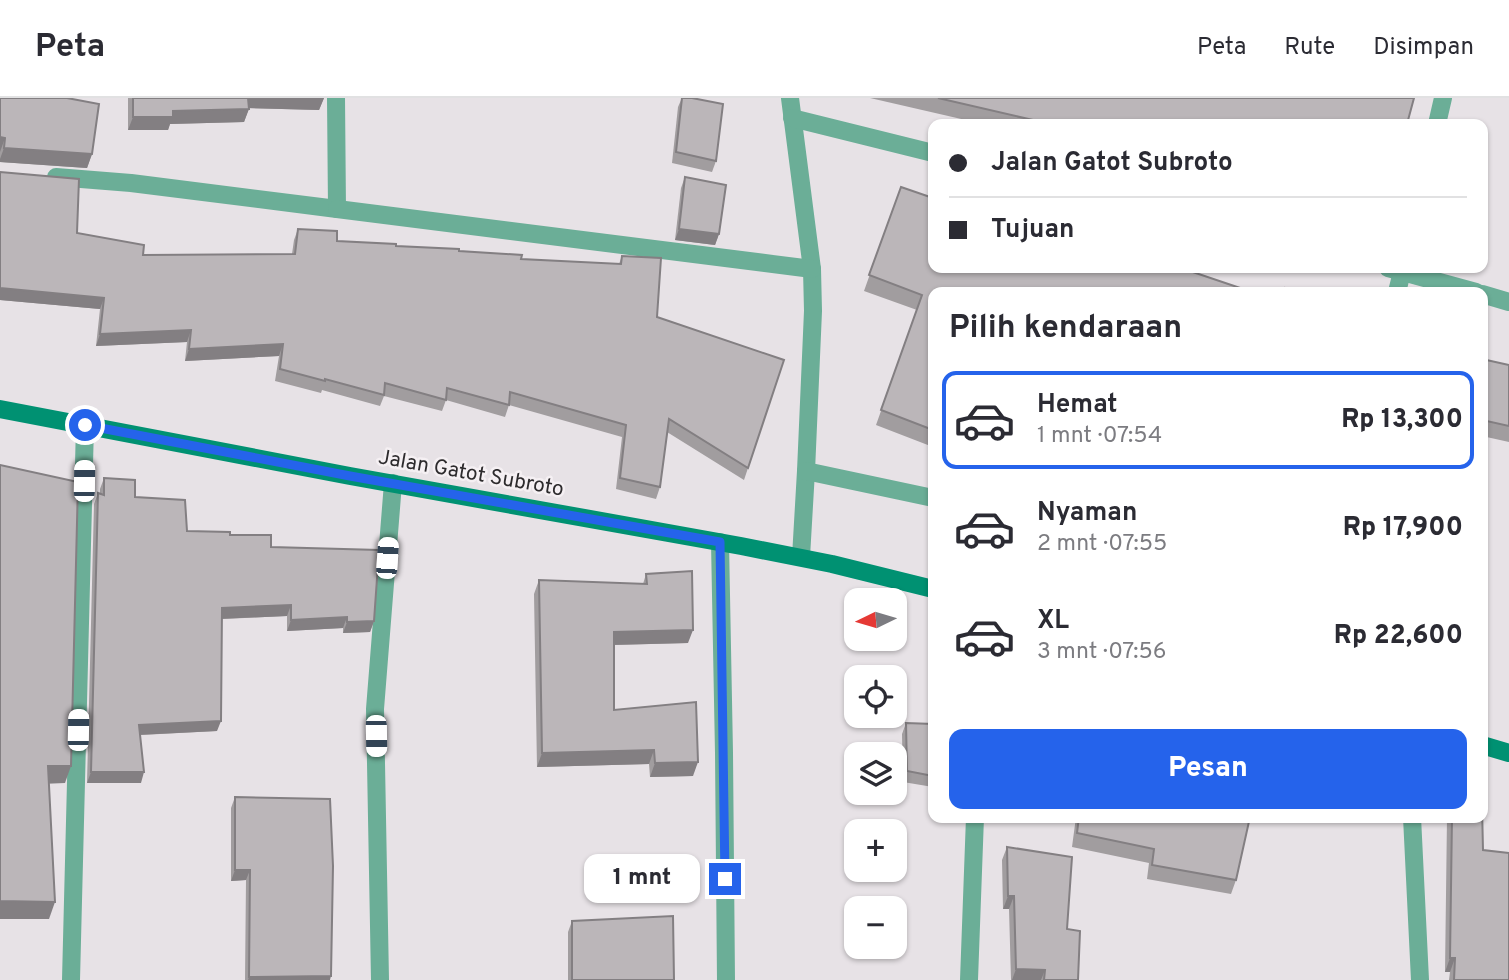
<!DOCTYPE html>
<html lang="id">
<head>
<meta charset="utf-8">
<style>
  body { margin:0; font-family:Overpass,sans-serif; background:#f2f2f3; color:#2b2b33; height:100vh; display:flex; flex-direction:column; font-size:26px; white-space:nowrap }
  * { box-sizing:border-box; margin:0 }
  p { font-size:23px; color:#7c7c81 }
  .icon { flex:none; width:38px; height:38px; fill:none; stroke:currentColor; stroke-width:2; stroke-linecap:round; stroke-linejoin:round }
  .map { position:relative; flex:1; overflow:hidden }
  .drawer { position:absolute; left:928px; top:189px; width:560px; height:536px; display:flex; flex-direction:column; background:#fff; border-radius:14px; box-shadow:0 2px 5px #0004 }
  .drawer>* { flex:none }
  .guide { position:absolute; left:928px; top:21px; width:560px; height:154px; border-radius:14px; box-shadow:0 2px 5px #0004; display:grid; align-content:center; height:154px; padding:0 21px; background:#fff }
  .needle { width:46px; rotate:265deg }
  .fabs { position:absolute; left:844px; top:490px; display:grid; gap:14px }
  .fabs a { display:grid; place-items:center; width:63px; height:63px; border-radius:14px; background:#fff; box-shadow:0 2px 5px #0004; font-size:35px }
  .end { position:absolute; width:32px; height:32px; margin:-16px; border:9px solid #2563eb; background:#fff; box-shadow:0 0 0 4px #fff }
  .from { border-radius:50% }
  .bubble { position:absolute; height:49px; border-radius:14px; background:#fff; box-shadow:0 2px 5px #0004; font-size:23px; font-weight:800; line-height:49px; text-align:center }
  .car { position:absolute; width:21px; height:42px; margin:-21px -10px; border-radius:9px; box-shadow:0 0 5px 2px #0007; background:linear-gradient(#fff 24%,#345 0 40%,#fff 0 76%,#345 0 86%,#fff 0) }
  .guide b { display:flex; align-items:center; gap:24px; height:66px; font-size:26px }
  .guide b+b { border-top:2px solid #e1e1e2 }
  .guide i { width:18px; height:18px; background:#2b2b33 }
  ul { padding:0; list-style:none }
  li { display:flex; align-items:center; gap:21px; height:98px; margin:0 14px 10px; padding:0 7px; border:4px solid transparent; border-radius:14px }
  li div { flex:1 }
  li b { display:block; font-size:26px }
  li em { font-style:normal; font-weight:800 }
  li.current { border-color:#2563eb }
  li>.icon { width:63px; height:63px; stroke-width:1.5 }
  h2 { padding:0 21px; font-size:32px; line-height:84px }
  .primary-button { display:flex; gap:14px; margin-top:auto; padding:14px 21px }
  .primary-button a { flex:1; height:80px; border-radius:14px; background:#2563eb; color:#fff; font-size:28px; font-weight:800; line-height:80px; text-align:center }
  header { display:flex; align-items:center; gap:42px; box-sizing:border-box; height:98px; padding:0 35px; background:#fff; border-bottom:2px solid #e1e1e2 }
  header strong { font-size:33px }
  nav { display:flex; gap:38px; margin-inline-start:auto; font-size:24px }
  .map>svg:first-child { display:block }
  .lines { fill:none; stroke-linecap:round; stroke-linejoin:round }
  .street { stroke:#6bae97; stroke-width:18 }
  .secondary { stroke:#009172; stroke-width:18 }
  .wall { fill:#a19d9f }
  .shaded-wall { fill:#837f82 }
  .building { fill:#bbb6b9; stroke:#837f82; stroke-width:2 }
  .route { stroke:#2563eb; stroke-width:9 }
  .labels { text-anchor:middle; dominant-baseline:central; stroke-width:5; stroke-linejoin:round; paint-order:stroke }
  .street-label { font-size:21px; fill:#2d2b2d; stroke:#f5f0f3 }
</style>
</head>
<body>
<header>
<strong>Peta</strong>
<nav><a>Peta</a><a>Rute</a><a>Disimpan</a></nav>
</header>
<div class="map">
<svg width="1509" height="882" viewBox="0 0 1509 882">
  <rect width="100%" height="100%" fill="#e7e2e6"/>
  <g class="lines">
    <g class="street">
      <path d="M790,0L812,171L813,213L806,373L801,459"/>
      <path d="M792,20L933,55"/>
      <path d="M1437,26L1443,0"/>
      <path d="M56,79L131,85L337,111L336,0"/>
      <path d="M337,111L812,171"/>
      <path d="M1388,170L1476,194"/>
      <path d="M1397,194L1403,170"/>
      <path d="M1482,196L1509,204"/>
      <path d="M806,373L933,400"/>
      <path d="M720,444L724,655L726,882"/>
      <path d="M1412,719L1420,882"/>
      <path d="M71,882L85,327"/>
      <path d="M380,882L375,611L393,385"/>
      <path d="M969,882L975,719"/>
    </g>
    <g class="secondary">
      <path d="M0,311L350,378L741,448L832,466L933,491"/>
      <path d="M1482,647L1509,655"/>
    </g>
  </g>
  <g class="wall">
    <path d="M0,0L92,56L87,70L0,64Z"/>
    <path d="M128,0H324L319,12L249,10L244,24L170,26L168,32H128Z"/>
    <path d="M682,0L716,63L712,74L672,65L678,9Z"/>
    <path d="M870,0H1414L1407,26H983Z"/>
    <path d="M0,74L77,135L143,157L292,156L294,142L298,131L337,143L459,153L521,161L619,166L622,158L657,219L784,262L744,382L667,334L660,389L656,401L616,391L622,339L509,307L505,319L446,302L442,313L384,298L380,308L322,292L321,295L275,283L279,258L185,263L187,244L96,248L100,211L0,202Z"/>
    <path d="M685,79L719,136L715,147L675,142L681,90Z"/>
    <path d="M901,89L933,170V349L876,327L917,212L864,193Z"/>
    <path d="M1482,261L1509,267V344L1482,338Z"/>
    <path d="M104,380L135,399L187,433L230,437L271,449L374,523L370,534L343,535V530L287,533V518L222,521L217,633L141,637V685H87L94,406L98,395L100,396V391Z"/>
    <path d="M646,476L688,545L614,547V612L693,678L650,679L649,666L537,669L534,496L539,482L643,486Z"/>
    <path d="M906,625L933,626V689L903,684L902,636Z"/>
    <path d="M235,699L330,882H245L246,782L231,783V710Z"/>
    <path d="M1076,719H1250L1236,782L1231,796L1147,781L1149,765L1072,749Z"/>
    <path d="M1447,719H1482L1483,752L1509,882H1449L1450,874H1445Z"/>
    <path d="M1007,749L1067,831L1078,882H1011L1009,811H1003L1002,762Z"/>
    <path d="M572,823L674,882H568V834Z"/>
  </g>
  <g class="shaded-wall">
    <path d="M247,0H324L319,12L244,10Z"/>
    <path d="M249,11L244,24L170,26L168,32H128L133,19L173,13Z"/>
    <path d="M0,39L5,40L0,54Z"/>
    <path d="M4,50L92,56L87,70L0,64V61Z"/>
    <path d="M679,131L719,136L715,147L675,142Z"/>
    <path d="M0,190L104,200L100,211L0,202Z"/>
    <path d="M191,232L187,244L96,248L100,236Z"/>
    <path d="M283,246L279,258L185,263L189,251Z"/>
    <path d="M291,507L287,518L218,521L222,510Z"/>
    <path d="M347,519L343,530L287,533L291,522Z"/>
    <path d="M374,523L370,534L343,535L347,524Z"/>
    <path d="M693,532L688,545L609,547L614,534Z"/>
    <path d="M221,623L217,633L136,637L139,627Z"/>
    <path d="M654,652L649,666L537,669L542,655Z"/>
    <path d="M698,664L693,678L650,679L655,665Z"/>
    <path d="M48,668H71L65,685L41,686Z"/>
    <path d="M91,674H144L141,685H87Z"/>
    <path d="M235,772H250L246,782L231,783Z"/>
    <path d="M1008,798H1014L1009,811H1003Z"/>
    <path d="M0,803L55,804L49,821H0Z"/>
    <path d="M1450,860H1455L1450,874H1445Z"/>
    <path d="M1016,871L1045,872L1041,882H1012Z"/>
    <path d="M331,878L330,882H248L249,879Z"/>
  </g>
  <g class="building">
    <path d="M0,0H67L99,6L92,56L4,50L5,40L0,39Z"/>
    <path d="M133,0H248L249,11L173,13V19H133Z"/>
    <path d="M682,0H692L723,6L716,63L676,54Z"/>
    <path d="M938,0H1414L1407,26H1050Z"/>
    <path d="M0,74L79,81L77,135L144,147L143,157L295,156L298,131L337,133V143L396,146V148L459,151V153L522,157L521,161L621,166L622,158L661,160L657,219L784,262L748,370L669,321L660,389L620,380L626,327L510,294L509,307L447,290L446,302L385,285L384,297L325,281V283L280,271L283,246L189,251L191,232L100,236L104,200L0,190Z"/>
    <path d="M685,79L726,87L719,136L679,131Z"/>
    <path d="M901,89L933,100V170H1181L1252,194H933V332L881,312L922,197L869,177Z"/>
    <path d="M1285,190L1296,194H1283Z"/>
    <path d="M1482,261L1509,267V328L1482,322Z"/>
    <path d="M0,367L78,384L71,668H48L55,804L0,803Z"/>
    <path d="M104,380L135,382V399L185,402L187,433L230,434V437H271V449L379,452L374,523L347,524V519L291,522V507L222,510L221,623L139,627L144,674H91L98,395L104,397Z"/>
    <path d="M692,473L693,532L614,534V612L696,604L698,664L655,665L654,652L542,655L539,482L647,486L646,476Z"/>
    <path d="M906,625L933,626V678L907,673Z"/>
    <path d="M235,699L330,701L333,768L331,878L249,879L250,772H235Z"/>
    <path d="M1482,708L1483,752L1509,755V882H1454L1455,860H1450L1452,719H1482Z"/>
    <path d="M1079,719H1250L1236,782L1152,767L1154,751L1077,735Z"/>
    <path d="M1007,749L1072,759L1067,831L1080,833L1078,882H1044L1045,872L1016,871L1014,798H1008Z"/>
    <path d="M673,818L674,882H572V823Z"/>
  </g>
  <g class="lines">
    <path class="route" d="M85,327L350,378L720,444L725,781"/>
  </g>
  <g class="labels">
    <g class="street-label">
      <text transform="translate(471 376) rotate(10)">Jalan Gatot Subroto</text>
    </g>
  </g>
</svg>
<div class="fabs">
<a><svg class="needle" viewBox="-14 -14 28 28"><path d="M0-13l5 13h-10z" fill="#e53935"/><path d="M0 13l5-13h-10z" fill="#7c7c81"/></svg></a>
<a><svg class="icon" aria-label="locate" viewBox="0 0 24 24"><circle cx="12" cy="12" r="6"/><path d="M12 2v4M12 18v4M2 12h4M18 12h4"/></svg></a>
<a><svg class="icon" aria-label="layers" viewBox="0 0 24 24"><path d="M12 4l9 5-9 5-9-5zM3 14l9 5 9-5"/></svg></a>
<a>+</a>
<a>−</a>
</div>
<i class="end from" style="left:85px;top:327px"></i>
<i class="end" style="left:725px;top:781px"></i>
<div class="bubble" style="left:584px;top:756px;width:116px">1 mnt</div>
<i class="car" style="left:84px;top:383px;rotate:1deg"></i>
<i class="car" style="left:387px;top:460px;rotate:4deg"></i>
<i class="car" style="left:78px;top:632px;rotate:1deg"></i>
<i class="car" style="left:376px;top:638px;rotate:179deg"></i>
<div class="guide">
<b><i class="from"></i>Jalan Gatot Subroto</b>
<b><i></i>Tujuan</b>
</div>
<section class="drawer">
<h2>Pilih kendaraan</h2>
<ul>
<li class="current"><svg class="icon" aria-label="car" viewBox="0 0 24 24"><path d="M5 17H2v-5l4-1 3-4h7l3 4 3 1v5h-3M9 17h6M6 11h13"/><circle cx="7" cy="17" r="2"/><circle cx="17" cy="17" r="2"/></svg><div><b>Hemat</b><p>1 mnt · 07:54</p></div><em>Rp 13,300</em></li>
<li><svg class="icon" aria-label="car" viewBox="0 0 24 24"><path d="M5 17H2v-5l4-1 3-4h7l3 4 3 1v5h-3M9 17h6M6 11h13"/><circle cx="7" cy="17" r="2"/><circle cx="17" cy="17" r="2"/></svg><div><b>Nyaman</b><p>2 mnt · 07:55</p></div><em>Rp 17,900</em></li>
<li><svg class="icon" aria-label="car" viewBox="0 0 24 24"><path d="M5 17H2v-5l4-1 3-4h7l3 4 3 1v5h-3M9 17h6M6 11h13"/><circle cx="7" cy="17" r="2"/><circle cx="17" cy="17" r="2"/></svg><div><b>XL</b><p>3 mnt · 07:56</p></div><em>Rp 22,600</em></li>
</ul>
<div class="primary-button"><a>Pesan</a></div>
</section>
</div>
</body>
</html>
